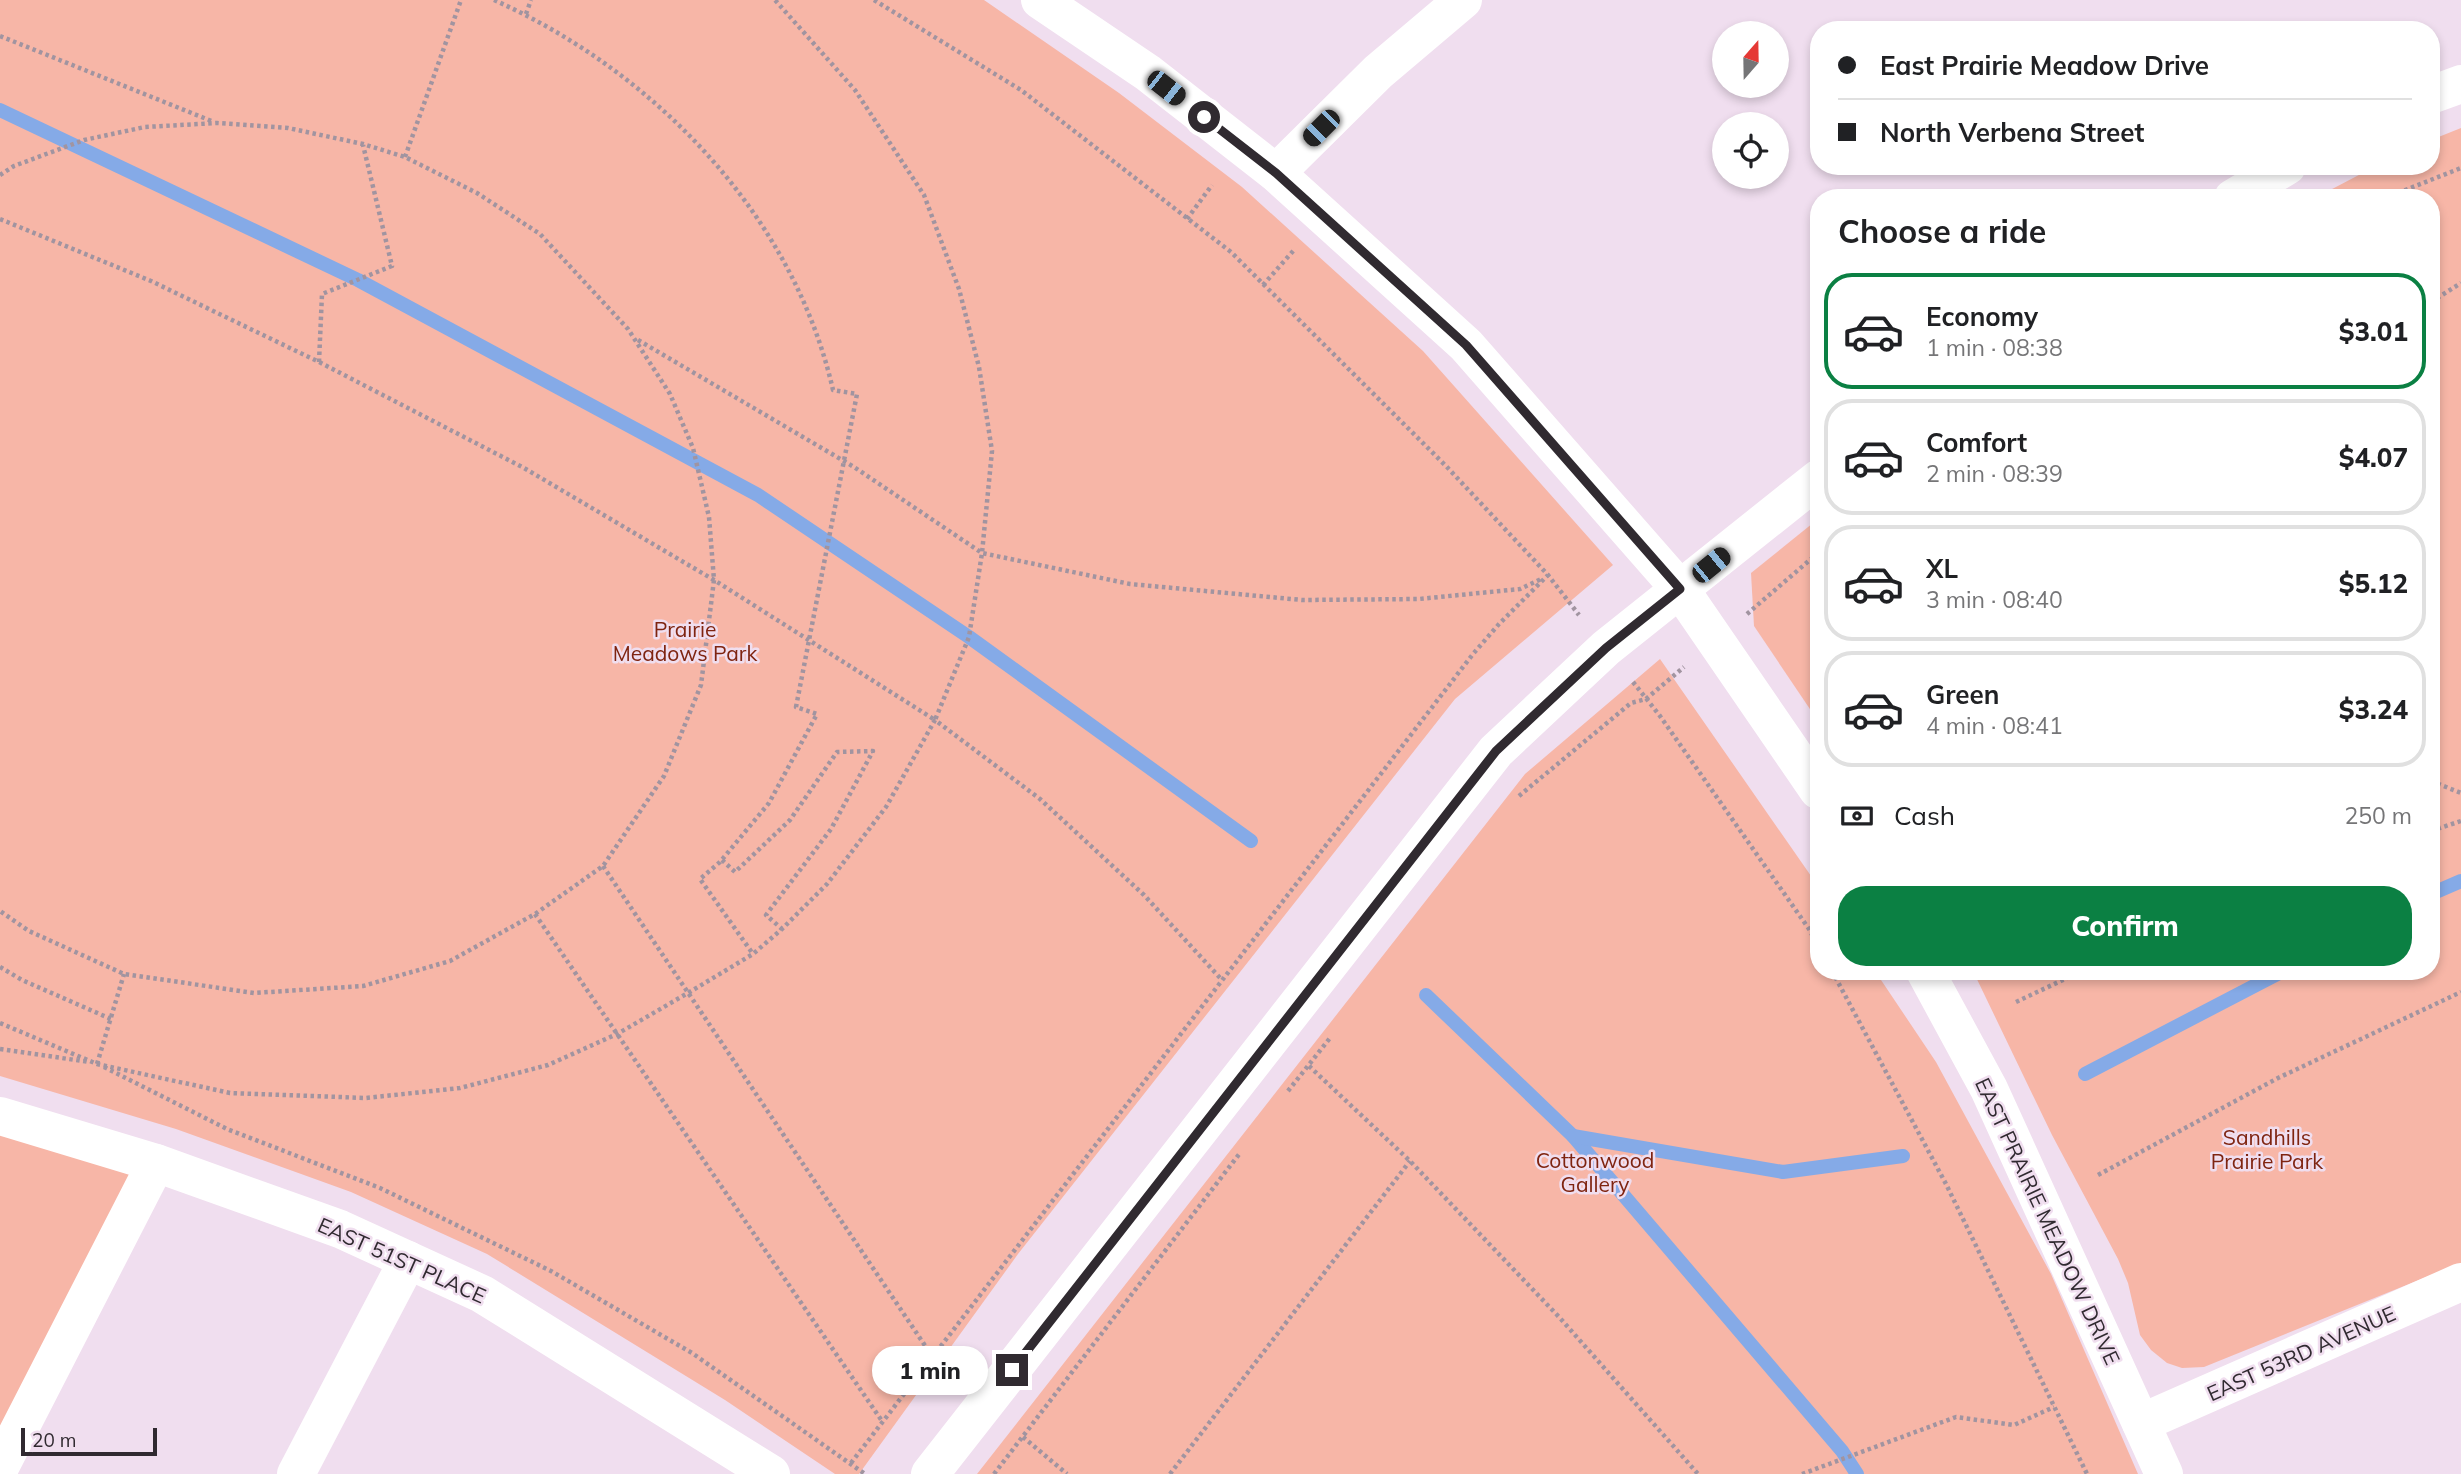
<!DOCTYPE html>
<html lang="en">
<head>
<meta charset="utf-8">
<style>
  body { margin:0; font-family:Mulish,sans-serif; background:#f2f2f2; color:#202124; height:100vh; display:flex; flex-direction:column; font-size:26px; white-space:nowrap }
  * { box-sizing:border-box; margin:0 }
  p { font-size:23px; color:#757577 }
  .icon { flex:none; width:38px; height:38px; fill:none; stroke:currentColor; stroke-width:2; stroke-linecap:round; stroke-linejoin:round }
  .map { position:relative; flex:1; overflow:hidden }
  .side { position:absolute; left:1810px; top:189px; width:630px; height:791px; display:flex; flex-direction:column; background:#fff; border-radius:28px; box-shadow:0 4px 10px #0003 }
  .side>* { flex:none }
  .top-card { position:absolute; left:1810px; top:21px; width:630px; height:154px; border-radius:28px; box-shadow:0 4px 10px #0003; display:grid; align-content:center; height:154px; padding:0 28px; background:#fff }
  .needle { width:46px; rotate:20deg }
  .fabs { position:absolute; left:1712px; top:21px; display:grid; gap:14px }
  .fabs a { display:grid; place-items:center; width:77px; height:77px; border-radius:50%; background:#fff; box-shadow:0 4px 10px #0003; font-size:35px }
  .scale { position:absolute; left:21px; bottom:18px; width:136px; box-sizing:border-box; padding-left:7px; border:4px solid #302a30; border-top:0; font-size:19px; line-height:24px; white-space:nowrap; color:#302a30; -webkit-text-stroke:5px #f0deef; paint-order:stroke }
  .end { position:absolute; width:32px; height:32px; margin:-16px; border:9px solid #302a30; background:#fff; box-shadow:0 0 0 4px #fff }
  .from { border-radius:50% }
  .bubble { position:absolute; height:49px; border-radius:24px; background:#fff; box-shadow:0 4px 10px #0003; font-size:23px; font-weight:800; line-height:49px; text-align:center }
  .car { position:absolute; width:21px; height:42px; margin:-21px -10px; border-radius:9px; box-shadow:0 0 5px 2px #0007; background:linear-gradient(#222 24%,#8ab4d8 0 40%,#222 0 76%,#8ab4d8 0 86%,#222 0) }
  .top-card b { display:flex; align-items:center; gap:24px; height:66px; font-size:26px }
  .top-card b+b { border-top:2px solid #e0e0e0 }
  .top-card i { width:18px; height:18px; background:#202124 }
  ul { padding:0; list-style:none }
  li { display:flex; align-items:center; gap:21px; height:116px; margin:0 14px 10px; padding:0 14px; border:4px solid #e0e0e0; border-radius:28px }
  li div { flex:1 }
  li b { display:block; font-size:26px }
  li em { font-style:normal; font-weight:800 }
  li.selected { border-color:#0b8043 }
  li>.icon { width:63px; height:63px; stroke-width:1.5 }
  h2 { padding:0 28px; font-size:32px; line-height:84px }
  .pay { display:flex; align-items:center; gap:18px; height:77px; padding:0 28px; font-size:26px }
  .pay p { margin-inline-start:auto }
  .primary-button { display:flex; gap:14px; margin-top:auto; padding:14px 28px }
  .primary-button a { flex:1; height:80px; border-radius:28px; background:#0b8043; color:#fff; font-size:28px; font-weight:800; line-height:80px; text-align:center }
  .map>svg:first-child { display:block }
  .green { fill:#f7b6a7 }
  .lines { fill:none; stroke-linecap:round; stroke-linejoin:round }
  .stream { stroke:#85aae7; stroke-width:14 }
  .path { stroke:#a194a0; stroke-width:4.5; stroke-dasharray:3.5 3.5; stroke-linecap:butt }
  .minor { stroke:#fff; stroke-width:38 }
  .route { stroke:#302a30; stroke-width:9 }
  .labels { text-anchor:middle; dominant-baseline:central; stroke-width:5; stroke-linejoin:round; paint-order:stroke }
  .park-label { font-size:21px; fill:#7f2410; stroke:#f0deef }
  .street-label { font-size:21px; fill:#302a30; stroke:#f0deef }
</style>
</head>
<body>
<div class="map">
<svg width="2461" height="1474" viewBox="0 0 2461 1474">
  <rect width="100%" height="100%" fill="#f0deef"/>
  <g class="green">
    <path d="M0,0H984L1119,93L1242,187L1423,351L1613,565L1455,699L1018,1254L859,1474H835L725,1400L487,1254L351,1192L176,1129L0,1076Z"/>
    <path d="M2461,128V1263L2204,1367L2182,1368L2167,1363L2151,1350L2140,1335L2128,1283L2118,1259L2052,1135L1973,971H2431V198H2315L2376,166H2431V140Z"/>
    <path d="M1818,519V721L1754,626L1751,573Z"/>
    <path d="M1660,659L1818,886V971H1875L1936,1062L2051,1274L2138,1474H977L1525,774Z"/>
    <path d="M0,1116L156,1163L0,1467Z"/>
  </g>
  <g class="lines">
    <g class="stream">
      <path d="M0,110L358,280L758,495L969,637L1251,841"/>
      <path d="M2431,894L2461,881"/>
      <path d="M1426,995L1573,1136L1842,1451L1857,1474"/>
      <path d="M2085,1074L2283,971"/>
      <path d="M1573,1136L1783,1172L1903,1156"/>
    </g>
    <g class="path">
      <path d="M494,0C655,72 793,215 833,390L857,394L796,707L817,714L769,803L720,862L700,879L753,954"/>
      <path d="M874,0L1021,90L1231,252L1446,466L1548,575L1579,615"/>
      <path d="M526,14L531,0"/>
      <path d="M0,36L214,122"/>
      <path d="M405,157L461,0"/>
      <path d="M0,175L14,166L84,140L145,127L217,123L288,128L363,144L405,157L477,193L540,234L628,329L670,394L693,448L709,517L714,580L701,685L664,776L603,866L535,914L450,961L363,986L254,993L124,974L29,931L0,911"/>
      <path d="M2385,198L2461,168"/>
      <path d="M0,219L151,281L319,362L524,468L714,580L935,720L969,637L982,553L992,451L979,367L959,289L924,195L855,90L775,0"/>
      <path d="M1187,219L1212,185"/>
      <path d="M1263,285L1294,250"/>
      <path d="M2431,302L2461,283"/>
      <path d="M638,340L854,467L982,553L1130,584L1302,600L1419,599L1520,589L1541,579"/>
      <path d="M319,362L322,294L392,266L363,145"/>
      <path d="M1747,614L1818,553"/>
      <path d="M1633,682L1660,716L1809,929L1818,946"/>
      <path d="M2431,781L2461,793"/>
      <path d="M1519,796L1631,703L1646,699L1684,667"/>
      <path d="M2431,831L2461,821"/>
      <path d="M722,860L735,872L790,820L837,752L873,751L831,829L766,915L782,929"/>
      <path d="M603,866L932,1356"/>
      <path d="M535,914L882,1421"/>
      <path d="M0,967L22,980L111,1019"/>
      <path d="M1832,971L1946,1184L2087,1474"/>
      <path d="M2016,1002L2082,971"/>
      <path d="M0,1023L97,1064L230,1093L366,1098L460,1088L548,1065L617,1034L688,993L753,954L782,929L827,884L886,807L935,720L1040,799L1144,895L1222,980"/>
      <path d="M0,1049L89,1062"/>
      <path d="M97,1064L124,974"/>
      <path d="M1309,1066L1410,1161L1560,1318L1698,1474"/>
      <path d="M104,1067L227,1129L380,1188L551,1271L692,1353L865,1474"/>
      <path d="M1288,1091L1330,1038"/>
      <path d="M2098,1175L2278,1078L2461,992"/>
      <path d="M1023,1437L1067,1474"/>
      <path d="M851,1463L1473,654L1499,624L1548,575"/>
      <path d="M994,1474L1240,1153"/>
      <path d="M1170,1474L1410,1161"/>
      <path d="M1802,1474L1956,1417L2014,1425L2054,1407"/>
    </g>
    <g class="minor">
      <path d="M1040,0L1148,73L1276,173L1466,345L1680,589L1818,790"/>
      <path d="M2431,95L2461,84"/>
      <path d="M1276,173L1378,72L1463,0"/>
      <path d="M2233,198L2287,166"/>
      <path d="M1925,971L1989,1089L2164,1474"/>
      <path d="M0,1116L156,1163L340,1229L482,1294L771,1474"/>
      <path d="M2141,1423L2461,1282"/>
      <path d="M0,1467L156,1163"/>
      <path d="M296,1474L408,1260"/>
      <path d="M930,1474L1496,751L1606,648L1818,479"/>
    </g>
  </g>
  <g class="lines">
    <path class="route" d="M1012,1370L1496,751L1606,648L1680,589L1466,345L1276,173L1204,117"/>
  </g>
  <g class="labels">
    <g class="park-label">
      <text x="685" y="629">Prairie<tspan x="685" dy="24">Meadows Park</tspan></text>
      <text x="2267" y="1137">Sandhills<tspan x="2267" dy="24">Prairie Park</tspan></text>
      <text x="1595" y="1160">Cottonwood<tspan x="1595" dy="24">Gallery</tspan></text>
    </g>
    <g class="street-label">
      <text transform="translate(2048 1221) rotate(65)">EAST PRAIRIE MEADOW DRIVE</text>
      <text transform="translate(402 1260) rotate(24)">EAST 51ST PLACE</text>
      <text transform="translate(2301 1353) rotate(-24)">EAST 53RD AVENUE</text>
    </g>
  </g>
</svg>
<div class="fabs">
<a><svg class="needle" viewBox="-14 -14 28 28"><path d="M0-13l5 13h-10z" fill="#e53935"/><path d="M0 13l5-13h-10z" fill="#757577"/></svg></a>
<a><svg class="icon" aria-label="locate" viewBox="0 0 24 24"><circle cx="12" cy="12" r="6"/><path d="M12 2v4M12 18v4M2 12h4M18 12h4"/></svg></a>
</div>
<div class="scale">20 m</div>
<i class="end from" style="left:1204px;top:117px"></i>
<i class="end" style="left:1012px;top:1370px"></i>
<div class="bubble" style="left:872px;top:1346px;width:116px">1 min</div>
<i class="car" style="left:1166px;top:88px;rotate:128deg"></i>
<i class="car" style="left:1321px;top:128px;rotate:225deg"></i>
<i class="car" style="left:1711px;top:565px;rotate:51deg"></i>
<div class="top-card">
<b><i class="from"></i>East Prairie Meadow Drive</b>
<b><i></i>North Verbena Street</b>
</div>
<section class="side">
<h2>Choose a ride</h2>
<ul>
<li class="selected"><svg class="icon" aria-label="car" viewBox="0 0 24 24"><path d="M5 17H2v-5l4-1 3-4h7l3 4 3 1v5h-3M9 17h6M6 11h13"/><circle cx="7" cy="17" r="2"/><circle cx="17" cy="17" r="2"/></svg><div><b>Economy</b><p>1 min · 08:38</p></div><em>$3.01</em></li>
<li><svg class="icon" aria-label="car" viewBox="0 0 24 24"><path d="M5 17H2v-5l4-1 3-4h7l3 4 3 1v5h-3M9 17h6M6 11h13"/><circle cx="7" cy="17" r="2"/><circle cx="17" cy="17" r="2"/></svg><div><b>Comfort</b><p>2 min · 08:39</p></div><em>$4.07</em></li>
<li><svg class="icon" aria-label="car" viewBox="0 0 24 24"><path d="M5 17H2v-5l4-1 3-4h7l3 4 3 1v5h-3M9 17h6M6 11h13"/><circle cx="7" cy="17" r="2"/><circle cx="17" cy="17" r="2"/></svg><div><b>XL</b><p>3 min · 08:40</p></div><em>$5.12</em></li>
<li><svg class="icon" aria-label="car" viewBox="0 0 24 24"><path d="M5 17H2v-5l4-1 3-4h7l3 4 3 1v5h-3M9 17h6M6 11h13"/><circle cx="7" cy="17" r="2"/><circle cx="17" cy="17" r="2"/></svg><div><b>Green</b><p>4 min · 08:41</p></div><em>$3.24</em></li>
</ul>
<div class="pay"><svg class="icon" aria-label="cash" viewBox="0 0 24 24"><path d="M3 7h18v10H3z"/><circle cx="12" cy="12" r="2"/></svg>Cash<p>250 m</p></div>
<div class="primary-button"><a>Confirm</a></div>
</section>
</div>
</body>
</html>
